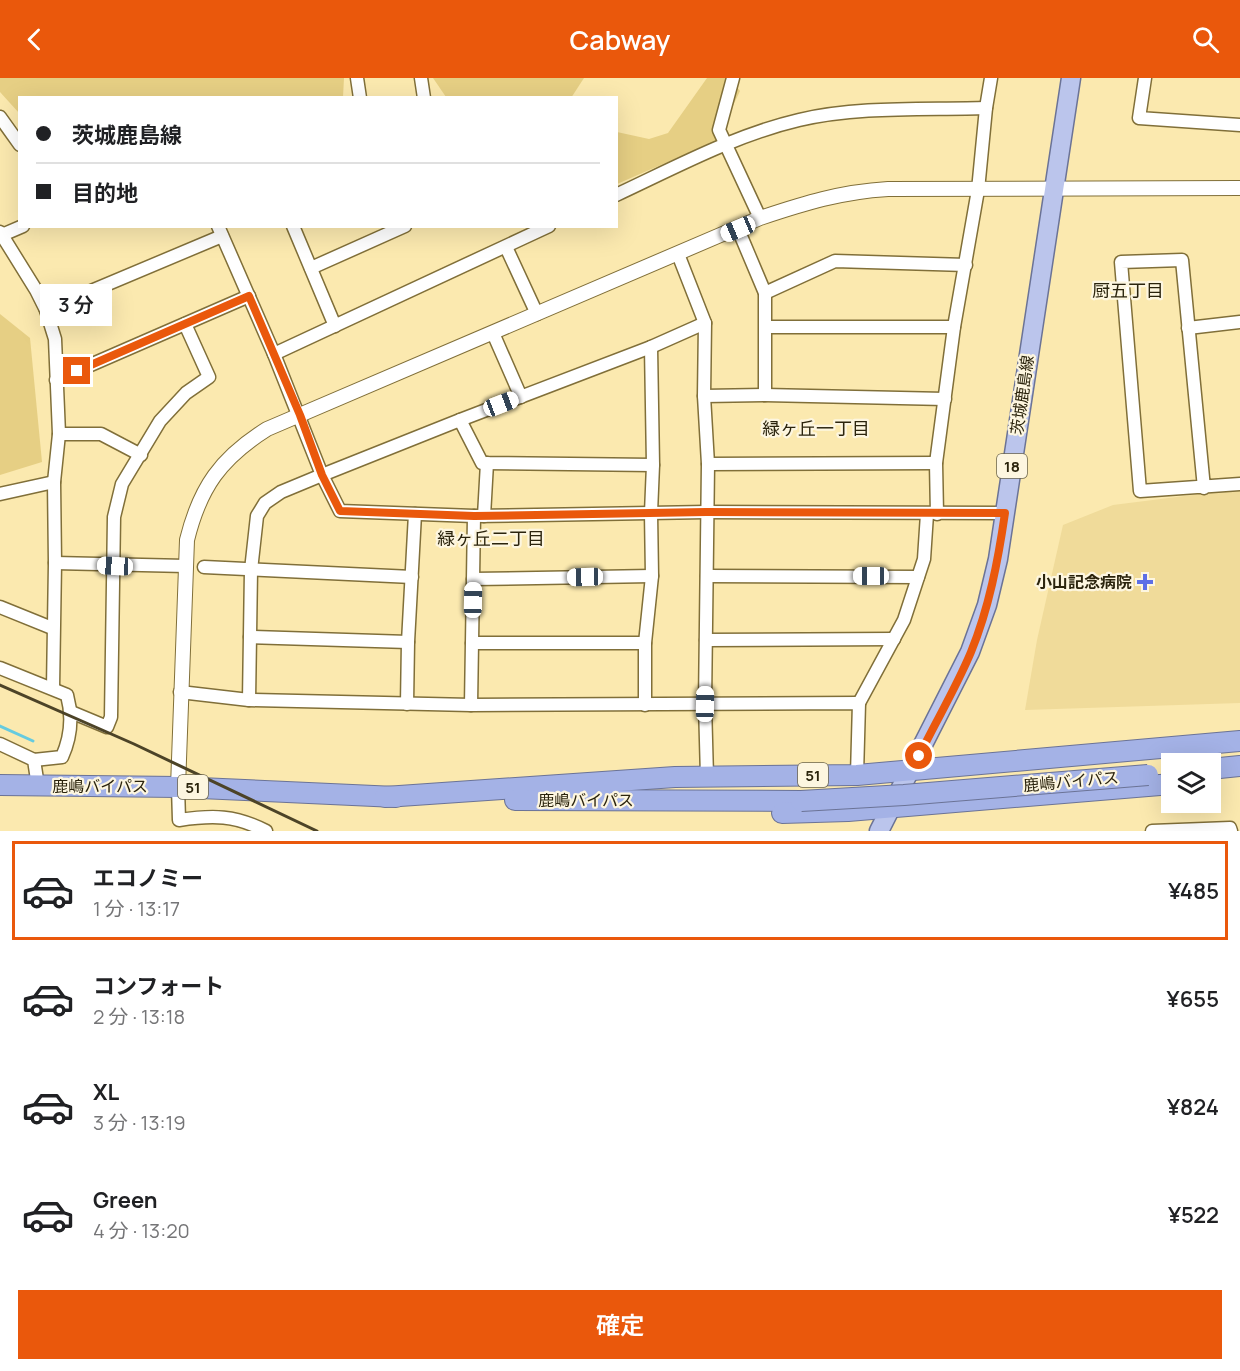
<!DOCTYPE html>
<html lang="ja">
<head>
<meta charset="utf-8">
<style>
  body { margin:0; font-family:Manrope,"Noto Sans JP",sans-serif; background:#f6f6f6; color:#202124; height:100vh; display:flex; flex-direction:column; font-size:22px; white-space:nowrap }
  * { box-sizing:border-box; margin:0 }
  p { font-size:20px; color:#757577 }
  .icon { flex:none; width:33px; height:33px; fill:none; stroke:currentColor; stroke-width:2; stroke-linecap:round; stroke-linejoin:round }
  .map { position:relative; height:753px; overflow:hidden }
  .sheet { display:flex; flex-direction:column; background:#fff; flex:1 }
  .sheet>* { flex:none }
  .guide { position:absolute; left:18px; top:18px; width:600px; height:132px; border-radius:0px; box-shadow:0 6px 24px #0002; display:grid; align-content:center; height:132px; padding:0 18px; background:#fff }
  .tools { position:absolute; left:1161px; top:675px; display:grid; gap:12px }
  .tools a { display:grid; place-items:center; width:60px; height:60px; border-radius:0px; background:#fff; box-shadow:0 6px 24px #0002; font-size:30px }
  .end { position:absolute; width:27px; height:27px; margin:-14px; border:8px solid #ea580c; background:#fff; box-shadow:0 0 0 3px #fff }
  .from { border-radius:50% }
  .bubble { position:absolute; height:42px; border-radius:0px; background:#fff; box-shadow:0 6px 24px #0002; font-size:20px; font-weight:600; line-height:42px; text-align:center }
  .car { position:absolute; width:18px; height:36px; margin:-18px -9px; border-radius:8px; box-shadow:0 0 4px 2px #0007; background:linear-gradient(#fff 24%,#345 0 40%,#fff 0 76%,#345 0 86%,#fff 0) }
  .guide b { display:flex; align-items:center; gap:21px; height:57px; font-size:22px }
  .guide b+b { border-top:2px solid #e0e0e0 }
  .guide i { width:15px; height:15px; background:#202124 }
  ul { padding:10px 0 0; list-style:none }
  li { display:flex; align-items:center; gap:18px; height:99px; margin:0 12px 9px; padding:0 6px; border:3px solid transparent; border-radius:0px }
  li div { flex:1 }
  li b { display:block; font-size:22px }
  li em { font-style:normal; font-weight:600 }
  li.on { border-color:#ea580c }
  li>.icon { width:54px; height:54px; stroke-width:1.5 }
  .cta { display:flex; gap:12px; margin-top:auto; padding:12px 18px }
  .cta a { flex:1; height:69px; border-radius:0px; background:#ea580c; color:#fff; font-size:24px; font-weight:600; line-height:69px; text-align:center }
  header { display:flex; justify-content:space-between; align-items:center; height:78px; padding:0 18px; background:#ea580c; color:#fff; font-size:27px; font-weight:600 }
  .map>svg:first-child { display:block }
  .built { fill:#f0db9a }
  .green { fill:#e6cf84 }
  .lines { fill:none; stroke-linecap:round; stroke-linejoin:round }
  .stream { stroke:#66cbdf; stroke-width:3 }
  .minor-casing { stroke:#806f39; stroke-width:15 }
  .tertiary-casing { stroke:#806f39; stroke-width:16 }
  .primary-casing { stroke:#6b7396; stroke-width:21 }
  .trunk-casing { stroke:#6b7396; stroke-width:22 }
  .minor { stroke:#fff; stroke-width:12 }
  .tertiary { stroke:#fff; stroke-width:14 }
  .primary { stroke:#bbc5ec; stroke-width:18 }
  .trunk { stroke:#a4b2e6; stroke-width:20 }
  .rail { stroke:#4c4327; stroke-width:3 }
  .trunk-bridge-casing { stroke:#6b7396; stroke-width:22; stroke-linecap:butt }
  .trunk-bridge { stroke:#a4b2e6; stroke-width:20 }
  .route { stroke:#ea580c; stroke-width:8 }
  .poi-dot { fill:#5c6fe6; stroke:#fdf6e0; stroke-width:2 }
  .labels { text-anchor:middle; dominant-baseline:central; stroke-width:4.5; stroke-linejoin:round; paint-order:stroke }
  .shield { fill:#fdf6e0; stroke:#6a634c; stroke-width:1.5 }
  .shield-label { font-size:15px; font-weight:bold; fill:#2b240d }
  .street-label { font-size:16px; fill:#2b240d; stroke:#fdf6e0 }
  .poi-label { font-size:16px; font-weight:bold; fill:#2b240d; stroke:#fdf6e0; text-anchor:end }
  .neighbourhood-label { font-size:18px; fill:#2b240d; stroke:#fdf6e0 }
</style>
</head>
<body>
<header><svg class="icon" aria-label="back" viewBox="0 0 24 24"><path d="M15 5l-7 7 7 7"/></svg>Cabway<svg class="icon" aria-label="search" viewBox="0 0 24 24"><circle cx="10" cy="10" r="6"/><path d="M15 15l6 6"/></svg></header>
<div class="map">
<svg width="1240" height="753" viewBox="0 0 1240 753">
  <rect width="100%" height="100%" fill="#fbe9af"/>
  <path class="built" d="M1240,411V625L1025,632L1037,562L1063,447L1113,427Z"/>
  <g class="green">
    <path d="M0,0H344L343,19L20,20L19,35L0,14Z"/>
    <path d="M433,0H584L571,20L446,19Z"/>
    <path d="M707,0H730L740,13L716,63L617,106V54L649,61L668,55Z"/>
    <path d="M0,236L30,260L42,384L0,397Z"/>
  </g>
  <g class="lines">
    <path class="stream" d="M0,648L33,663"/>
    <defs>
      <g id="minor">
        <path d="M357,0L360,20"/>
        <path d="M421,0L424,20"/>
        <path d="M733,0L719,52L760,140"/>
        <path d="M1145,0L1139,40L1240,47"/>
        <path d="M0,39L20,67"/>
        <path d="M616,117C676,89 735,57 799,42C859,28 924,32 986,30"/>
        <path d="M218,148L274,276L322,397L340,433L474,438L706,434L1005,435"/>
        <path d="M293,148L335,248"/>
        <path d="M738,151L765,215V317"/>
        <path d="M0,154L36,212L46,232L55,261L59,356L54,404L55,485L53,610"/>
        <path d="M2,157L23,148"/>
        <path d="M506,169L537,236"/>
        <path d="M678,176L705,245L704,318L708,386L705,626L707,699"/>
        <path d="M311,190L405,148"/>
        <path d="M765,215L835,183L966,187"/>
        <path d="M46,232L222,158"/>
        <path d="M766,249H954"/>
        <path d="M1188,250L1240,244"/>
        <path d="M493,255L521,319"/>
        <path d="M274,276L549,148"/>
        <path d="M56,302L249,218"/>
        <path d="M704,318L765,317L945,321"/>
        <path d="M460,342L482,385L653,387"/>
        <path d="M59,356H101L141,377"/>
        <path d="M708,386L936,385"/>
        <path d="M1204,410L1182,182L1121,184L1140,413L1240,406"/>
        <path d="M0,416L54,404"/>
        <path d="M937,436L936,385L954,249L978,112L986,30L991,0"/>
        <path d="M484,438L487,385"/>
        <path d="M55,485L186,488"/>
        <path d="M204,489L412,499"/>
        <path d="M707,498L918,499"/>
        <path d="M473,501L652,498"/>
        <path d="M0,529L52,550"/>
        <path d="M250,559L408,564"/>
        <path d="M706,562L894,561"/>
        <path d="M472,565H645"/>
        <path d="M0,590L67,617C73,639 71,659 62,679L34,682"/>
        <path d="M180,614L249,622L471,627L859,625L857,697"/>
        <path d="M249,622L251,492L257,438L265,425L281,414L322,397L460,342L651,269L705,245"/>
        <path d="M859,625L904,542L924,481L927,436"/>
        <path d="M407,626L408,564L415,436"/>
        <path d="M471,627L474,438"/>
        <path d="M645,627V565L652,498L651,435L653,387L651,269"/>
        <path d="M71,634L107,649L111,639L114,439L122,406L160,343L186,315L209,299L185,246"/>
        <path d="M0,666L34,682L38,708"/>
        <path d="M178,709L179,742C213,737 235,737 266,753"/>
        <path d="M1152,753L1230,750L1231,753"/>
      </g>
      <path id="tertiary" d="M178,709L187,462C200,409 221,380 267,351L760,140C805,125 840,114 888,111L1240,110"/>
      <path id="primary" d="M879,753L970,574L987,527L998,481L1071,0"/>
      <g id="trunk">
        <path d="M1210,691L1240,688"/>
        <path d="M0,707L178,709L396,719"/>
        <path d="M385,719L675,699L857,697L1240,663"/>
        <path d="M515,722L801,723"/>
        <path d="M782,735L848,733L1172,706"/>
      </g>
    </defs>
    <use href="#minor" class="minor-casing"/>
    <use href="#tertiary" class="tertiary-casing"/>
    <use href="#primary" class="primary-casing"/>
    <use href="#trunk" class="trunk-casing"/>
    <use href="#minor" class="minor"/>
    <use href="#tertiary" class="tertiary"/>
    <use href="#primary" class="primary"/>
    <use href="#trunk" class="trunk"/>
    <path class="rail" d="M0,607L134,666L317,753"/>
    <defs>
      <path id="trunk-bridge" d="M801,723L904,717L1148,697"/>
    </defs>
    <use href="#trunk-bridge" class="trunk-bridge-casing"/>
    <use href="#trunk-bridge" class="trunk-bridge"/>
  </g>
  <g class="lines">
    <path class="route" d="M77,293L249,218L300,337L322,397L340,433L474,438L706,434L1005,435C998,483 989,530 971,574C956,610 936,643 919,678"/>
  </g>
  <path class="poi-dot" d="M1142 495h6v6h6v6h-6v6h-6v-6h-6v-6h6z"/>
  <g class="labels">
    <g class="shield">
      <rect x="997" y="376" width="30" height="24" rx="4.5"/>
      <rect x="798" y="685" width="30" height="24" rx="4.5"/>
      <rect x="178" y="697" width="30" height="24" rx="4.5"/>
    </g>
    <g class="shield-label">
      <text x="1012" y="388">18</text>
      <text x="813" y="697">51</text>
      <text x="193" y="709">51</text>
    </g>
    <g class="street-label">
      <text transform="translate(1022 317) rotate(-82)">茨城鹿島線</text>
      <text transform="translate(1071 703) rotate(-5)">鹿嶋バイパス</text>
      <text x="100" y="708">鹿嶋バイパス</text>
      <text x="586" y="722">鹿嶋バイパス</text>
    </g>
    <g class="poi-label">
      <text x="1132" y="504">小山記念病院</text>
    </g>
    <g class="neighbourhood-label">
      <text x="1128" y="212">厨五丁目</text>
      <text x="816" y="350">緑ヶ丘一丁目</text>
      <text x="491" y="460">緑ヶ丘二丁目</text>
    </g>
  </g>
</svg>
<div class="tools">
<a><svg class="icon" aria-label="layers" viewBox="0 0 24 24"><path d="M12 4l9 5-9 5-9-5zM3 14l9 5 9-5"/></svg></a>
</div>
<i class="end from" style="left:919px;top:678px"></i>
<i class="end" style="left:77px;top:293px"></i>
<div class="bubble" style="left:40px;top:206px;width:72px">3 分</div>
<i class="car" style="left:738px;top:151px;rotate:247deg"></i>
<i class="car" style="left:501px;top:326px;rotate:69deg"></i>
<i class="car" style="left:115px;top:488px;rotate:273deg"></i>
<i class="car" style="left:871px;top:498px;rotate:270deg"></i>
<i class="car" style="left:585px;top:499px;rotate:269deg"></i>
<i class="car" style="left:473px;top:522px;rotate:1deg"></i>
<i class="car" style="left:705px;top:626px;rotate:1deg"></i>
<div class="guide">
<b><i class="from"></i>茨城鹿島線</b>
<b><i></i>目的地</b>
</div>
</div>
<section class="sheet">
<ul>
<li class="on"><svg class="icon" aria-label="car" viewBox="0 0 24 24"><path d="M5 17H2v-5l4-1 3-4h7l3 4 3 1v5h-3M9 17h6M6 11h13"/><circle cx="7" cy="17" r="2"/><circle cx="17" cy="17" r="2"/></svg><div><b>エコノミー</b><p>1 分 · 13:17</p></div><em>¥485</em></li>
<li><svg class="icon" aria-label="car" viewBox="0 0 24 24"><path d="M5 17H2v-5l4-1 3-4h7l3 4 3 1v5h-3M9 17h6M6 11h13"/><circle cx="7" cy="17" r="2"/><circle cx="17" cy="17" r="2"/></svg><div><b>コンフォート</b><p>2 分 · 13:18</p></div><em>¥655</em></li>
<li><svg class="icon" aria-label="car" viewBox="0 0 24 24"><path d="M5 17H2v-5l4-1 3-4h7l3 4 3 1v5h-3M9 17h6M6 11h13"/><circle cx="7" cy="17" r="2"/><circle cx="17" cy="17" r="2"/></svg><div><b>XL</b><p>3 分 · 13:19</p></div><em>¥824</em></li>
<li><svg class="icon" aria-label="car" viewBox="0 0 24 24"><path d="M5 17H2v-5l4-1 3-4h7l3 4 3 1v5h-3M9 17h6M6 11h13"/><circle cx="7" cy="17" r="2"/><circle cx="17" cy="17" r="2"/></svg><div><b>Green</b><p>4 分 · 13:20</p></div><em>¥522</em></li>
</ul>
<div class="cta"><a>確定</a></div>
</section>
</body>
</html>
